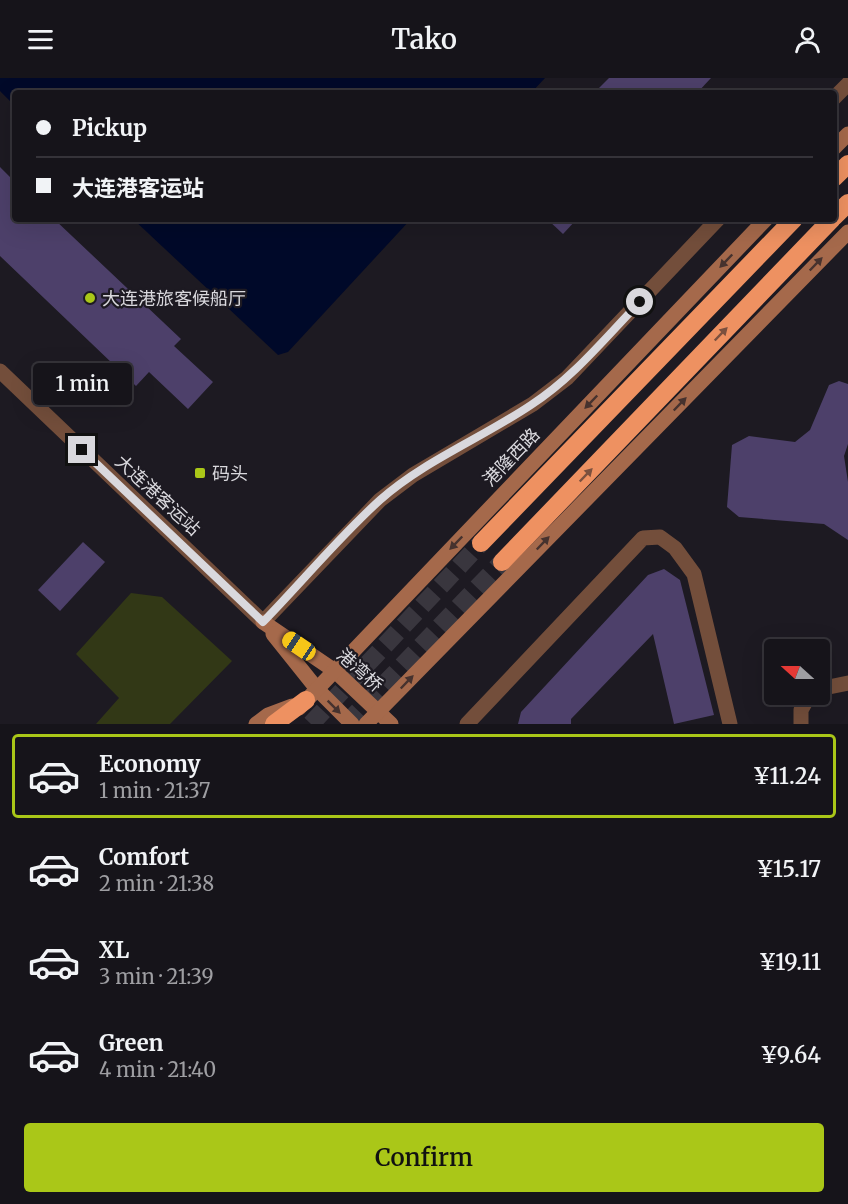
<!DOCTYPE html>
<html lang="en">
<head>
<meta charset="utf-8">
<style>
  body { margin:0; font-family:Merriweather,"Noto Sans SC",serif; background:#1f1d23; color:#f1f3f6; height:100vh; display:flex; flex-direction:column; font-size:22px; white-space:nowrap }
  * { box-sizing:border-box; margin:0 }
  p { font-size:20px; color:#9e9ea2 }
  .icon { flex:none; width:33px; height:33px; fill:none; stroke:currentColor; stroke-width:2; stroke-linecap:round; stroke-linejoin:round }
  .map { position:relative; height:646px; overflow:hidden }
  .sheet { display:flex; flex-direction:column; background:#16141a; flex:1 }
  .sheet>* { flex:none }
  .guide { position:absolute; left:12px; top:12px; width:825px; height:132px; border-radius:6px; box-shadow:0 6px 24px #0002,0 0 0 2px #353339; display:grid; align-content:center; height:132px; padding:0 24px; background:#16141a }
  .needle { width:39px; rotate:291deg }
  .buttons { position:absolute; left:764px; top:561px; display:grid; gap:12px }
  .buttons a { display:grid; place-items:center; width:66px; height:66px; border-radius:6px; background:#16141a; box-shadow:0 6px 24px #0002,0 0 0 2px #353339; font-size:30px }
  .end { position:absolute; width:27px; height:27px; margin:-14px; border:8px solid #d9d8dd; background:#111; box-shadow:0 0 0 3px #111 }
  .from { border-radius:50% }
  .bubble { position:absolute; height:42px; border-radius:6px; background:#16141a; box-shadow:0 6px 24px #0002,0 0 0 2px #353339; font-size:20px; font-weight:600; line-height:42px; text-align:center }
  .car { position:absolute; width:18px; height:36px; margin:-18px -9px; border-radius:8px; box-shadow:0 0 4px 2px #0007; background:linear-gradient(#f5c518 24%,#345 0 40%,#f5c518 0 76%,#345 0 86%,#f5c518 0) }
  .guide b { display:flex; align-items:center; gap:21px; height:57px; font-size:22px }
  .guide b+b { border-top:2px solid #353339 }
  .guide i { width:15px; height:15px; background:#f1f3f6 }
  ul { padding:10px 0 0; list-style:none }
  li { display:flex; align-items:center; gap:18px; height:84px; margin:0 12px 9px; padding:0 12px; border:3px solid transparent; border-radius:6px }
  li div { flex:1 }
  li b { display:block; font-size:22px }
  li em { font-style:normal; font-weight:600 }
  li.selected { border-color:#aac718 }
  li>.icon { width:54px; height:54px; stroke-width:1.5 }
  .cta { display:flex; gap:12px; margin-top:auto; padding:12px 24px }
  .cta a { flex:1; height:69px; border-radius:6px; background:#aac718; color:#111; font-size:24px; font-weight:600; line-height:69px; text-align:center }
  header { display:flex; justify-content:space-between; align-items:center; height:78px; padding:0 24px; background:#16141a; font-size:27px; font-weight:600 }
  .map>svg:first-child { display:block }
  .green { fill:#323816 }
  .water { fill:#000929 }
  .building { fill:#4d406a }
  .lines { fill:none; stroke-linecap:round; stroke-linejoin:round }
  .highway-tunnel { stroke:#39363e; stroke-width:18; stroke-dasharray:18 9; stroke-linecap:butt }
  .street { stroke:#734e3b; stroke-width:15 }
  .secondary { stroke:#a5694b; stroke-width:15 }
  .highway { stroke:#ee9161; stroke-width:18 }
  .oneway { fill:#46322e }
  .oneway2 { fill:#7b503e }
  .route { stroke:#d9d8dd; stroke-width:8 }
  .poi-dot { fill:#aac718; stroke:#1d1a22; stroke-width:2 }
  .labels { text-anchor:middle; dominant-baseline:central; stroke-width:4.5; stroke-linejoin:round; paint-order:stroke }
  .poi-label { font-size:18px; fill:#d9d8dd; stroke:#1d1a22; text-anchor:start }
  .street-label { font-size:18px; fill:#d9d8dd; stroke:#1d1a22 }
</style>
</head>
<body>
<header><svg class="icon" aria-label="menu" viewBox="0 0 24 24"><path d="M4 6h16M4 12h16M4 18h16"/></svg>Tako<svg class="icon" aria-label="person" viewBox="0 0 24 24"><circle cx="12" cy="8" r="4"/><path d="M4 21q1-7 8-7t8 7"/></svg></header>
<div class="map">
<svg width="848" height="646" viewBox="0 0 848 646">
  <rect width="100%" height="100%" fill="#1d1a22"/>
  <path class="green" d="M131,515L162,519L232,583L170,646H96L119,620L76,576Z"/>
  <g class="water">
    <path d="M0,0H545L531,15H15V28L0,13Z"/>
    <path d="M133,141H411L288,274L278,277Z"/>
  </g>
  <g class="building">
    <path d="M609,0H711L697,15H594Z"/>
    <path d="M0,89L15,104V141H54L181,261L174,268L213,304L188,331L149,294L136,308L0,178Z"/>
    <path d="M547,141H577L563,156Z"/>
    <path d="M839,303L848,306V366L844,378L848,404V462L824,446L739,439L727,429L732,367L749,358L795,364L810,352L829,307Z"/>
    <path d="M83,464L105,484L60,533L38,512Z"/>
    <path d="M664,491L680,502L714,637L674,646L653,556L571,641V646H518L521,634L648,497Z"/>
  </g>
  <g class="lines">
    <g class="highway-tunnel">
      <path d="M311,646L481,465"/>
      <path d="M346,646L502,484"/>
    </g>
    <g class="street">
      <path d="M834,20L848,6"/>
      <path d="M0,293L263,544L380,422L413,397L533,326L567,300L718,141"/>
      <path d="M819,611L848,605"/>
      <path d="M467,646L643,460L660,459L675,470L694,496L730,646"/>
      <path d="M801,646V632L810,616"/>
    </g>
    <g class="secondary">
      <path d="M834,70L848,56"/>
      <path d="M263,544L335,593L391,646"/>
      <path d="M273,556L317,611L352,646"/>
      <path d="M299,630L766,141"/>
      <path d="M256,646L268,637L292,628"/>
      <path d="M366,646L848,154"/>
    </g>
    <g class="highway">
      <path d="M834,100L848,86"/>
      <path d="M834,139L848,125"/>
      <path d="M481,465L794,141"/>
      <path d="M502,484L832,141"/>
      <path d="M274,646L306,622"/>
    </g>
  </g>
  <defs><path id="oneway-solid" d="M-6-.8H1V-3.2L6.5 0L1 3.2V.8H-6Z" transform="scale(1.5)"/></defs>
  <g class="oneway">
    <use href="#oneway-solid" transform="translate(726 183) rotate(134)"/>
    <use href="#oneway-solid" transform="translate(816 186) rotate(-46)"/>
    <use href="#oneway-solid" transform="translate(591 324) rotate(134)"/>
    <use href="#oneway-solid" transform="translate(680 326) rotate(-46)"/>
    <use href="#oneway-solid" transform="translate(456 465) rotate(134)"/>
    <use href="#oneway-solid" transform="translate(543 465) rotate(-46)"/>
    <use href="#oneway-solid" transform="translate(407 604) rotate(-46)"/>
    <use href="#oneway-solid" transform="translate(334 629) rotate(45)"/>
  </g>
  <g class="oneway2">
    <use href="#oneway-solid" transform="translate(721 256) rotate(-46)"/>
    <use href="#oneway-solid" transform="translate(586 397) rotate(-46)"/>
  </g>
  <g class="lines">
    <path class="route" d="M82,372L263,544C302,504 339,459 380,422C424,383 482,360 531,327C573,300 605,260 640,224"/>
  </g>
  <g class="poi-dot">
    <circle cx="90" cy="220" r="6"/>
    <rect x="194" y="389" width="12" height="12" rx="3"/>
  </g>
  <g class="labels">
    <g class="poi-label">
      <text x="102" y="220">大连港旅客候船厅</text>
      <text x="212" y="395">码头</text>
    </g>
    <g class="street-label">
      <text transform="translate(511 379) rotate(-46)">港隆西路</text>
      <text transform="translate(158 417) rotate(43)">大连港客运站</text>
      <text transform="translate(360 592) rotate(42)">港湾桥</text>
    </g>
  </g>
</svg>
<div class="buttons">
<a><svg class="needle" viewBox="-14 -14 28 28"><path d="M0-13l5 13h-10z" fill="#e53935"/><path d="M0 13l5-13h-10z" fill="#9e9ea2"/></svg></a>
</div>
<i class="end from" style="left:640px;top:224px"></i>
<i class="end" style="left:82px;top:372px"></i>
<div class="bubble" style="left:33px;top:285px;width:99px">1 min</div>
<i class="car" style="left:299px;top:568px;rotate:304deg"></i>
<div class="guide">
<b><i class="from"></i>Pickup</b>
<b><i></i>大连港客运站</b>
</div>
</div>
<section class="sheet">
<ul>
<li class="selected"><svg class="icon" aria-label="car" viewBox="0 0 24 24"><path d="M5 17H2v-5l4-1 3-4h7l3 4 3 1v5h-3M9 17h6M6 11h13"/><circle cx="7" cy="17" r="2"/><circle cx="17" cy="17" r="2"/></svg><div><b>Economy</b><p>1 min · 21:37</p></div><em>¥11.24</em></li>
<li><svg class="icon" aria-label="car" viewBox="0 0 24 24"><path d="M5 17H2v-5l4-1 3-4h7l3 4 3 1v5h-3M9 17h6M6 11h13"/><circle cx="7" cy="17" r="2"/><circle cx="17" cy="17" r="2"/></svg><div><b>Comfort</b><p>2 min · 21:38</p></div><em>¥15.17</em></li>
<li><svg class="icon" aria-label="car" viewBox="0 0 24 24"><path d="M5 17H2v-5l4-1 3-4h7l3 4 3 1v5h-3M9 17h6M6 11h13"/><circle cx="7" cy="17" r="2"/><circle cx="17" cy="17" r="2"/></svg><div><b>XL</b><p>3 min · 21:39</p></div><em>¥19.11</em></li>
<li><svg class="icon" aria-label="car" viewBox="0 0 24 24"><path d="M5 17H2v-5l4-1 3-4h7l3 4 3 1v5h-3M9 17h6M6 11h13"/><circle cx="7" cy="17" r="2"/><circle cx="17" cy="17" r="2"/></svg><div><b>Green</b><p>4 min · 21:40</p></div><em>¥9.64</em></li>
</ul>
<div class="cta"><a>Confirm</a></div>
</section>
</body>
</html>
